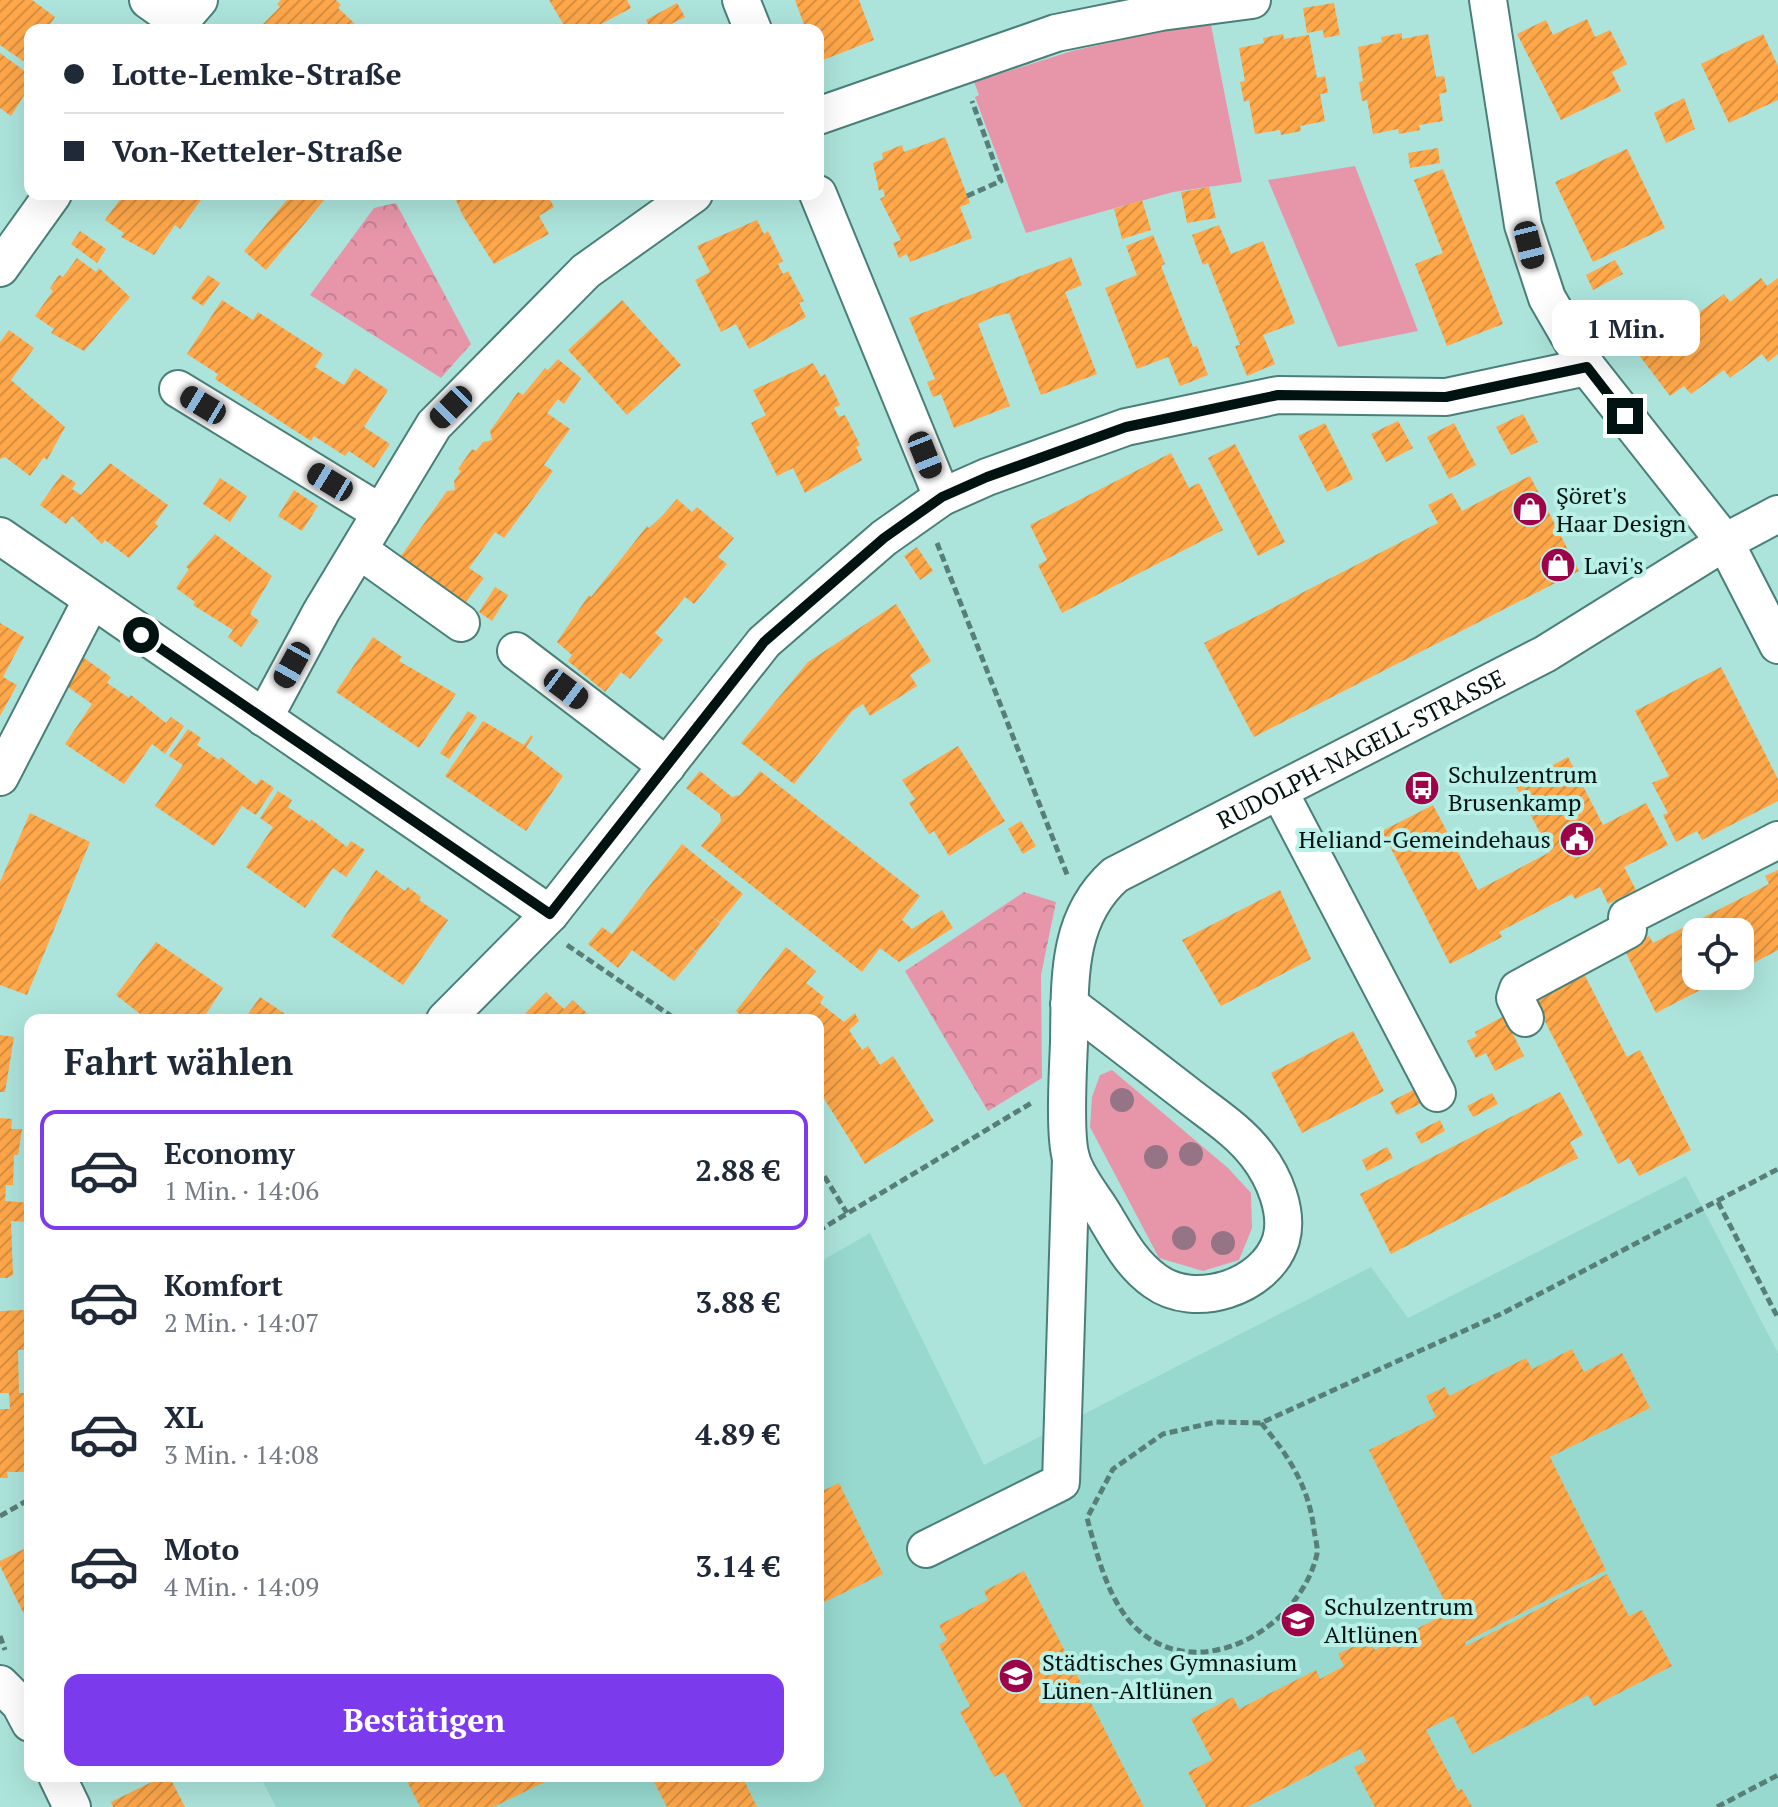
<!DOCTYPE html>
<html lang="de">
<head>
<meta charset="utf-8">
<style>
  body { margin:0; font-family:"PT Serif",serif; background:#f6f6f7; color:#1f2937; height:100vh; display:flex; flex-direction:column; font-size:30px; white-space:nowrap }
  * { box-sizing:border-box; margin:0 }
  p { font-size:26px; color:#747a83 }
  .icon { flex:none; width:44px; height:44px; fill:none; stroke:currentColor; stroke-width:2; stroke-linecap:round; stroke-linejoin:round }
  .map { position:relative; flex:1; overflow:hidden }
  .side { position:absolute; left:24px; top:1014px; width:800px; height:768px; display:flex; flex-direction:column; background:#fff; border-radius:16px; box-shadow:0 8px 32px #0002 }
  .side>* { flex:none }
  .top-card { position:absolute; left:24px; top:24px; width:800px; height:176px; border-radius:16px; box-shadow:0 8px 32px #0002; display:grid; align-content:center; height:176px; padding:0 40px; background:#fff }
  .controls { position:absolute; left:1682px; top:918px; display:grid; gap:16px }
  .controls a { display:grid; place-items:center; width:72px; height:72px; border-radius:16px; background:#fff; box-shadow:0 8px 32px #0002; font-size:40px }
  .end { position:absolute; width:36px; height:36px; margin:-18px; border:10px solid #001310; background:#fff; box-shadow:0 0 0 4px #fff }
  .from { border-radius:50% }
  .bubble { position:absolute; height:56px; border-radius:16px; background:#fff; box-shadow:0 8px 32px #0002; font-size:26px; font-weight:600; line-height:56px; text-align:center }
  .car { position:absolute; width:24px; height:48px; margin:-24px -12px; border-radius:10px; box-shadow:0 0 6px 2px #0007; background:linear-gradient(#222 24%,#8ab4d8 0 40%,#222 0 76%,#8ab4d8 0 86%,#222 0) }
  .top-card b { display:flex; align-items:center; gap:28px; height:76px; font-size:30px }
  .top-card b+b { border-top:2px solid #e0e1e3 }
  .top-card i { width:20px; height:20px; background:#1f2937 }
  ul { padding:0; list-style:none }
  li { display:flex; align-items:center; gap:24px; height:120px; margin:0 16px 12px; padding:0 24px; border:4px solid transparent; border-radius:16px }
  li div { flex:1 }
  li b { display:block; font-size:30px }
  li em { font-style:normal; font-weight:600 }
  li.current { border-color:#7c3aed }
  li>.icon { width:72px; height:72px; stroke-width:1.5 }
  h2 { padding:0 40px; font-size:36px; line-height:96px }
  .action { display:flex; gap:16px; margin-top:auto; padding:16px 40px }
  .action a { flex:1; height:92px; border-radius:16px; background:#7c3aed; color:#fff; font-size:32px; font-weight:600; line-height:92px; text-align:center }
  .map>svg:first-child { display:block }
  .built { fill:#97d9cf }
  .green { fill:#e796a9 }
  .forest { fill:url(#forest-crowns) }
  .building { fill:url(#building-hatch) }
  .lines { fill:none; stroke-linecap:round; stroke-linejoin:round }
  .minor-casing { stroke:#4a7f78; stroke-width:40 }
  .path { stroke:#587e78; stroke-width:5; stroke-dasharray:8 4; stroke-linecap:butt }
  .minor { stroke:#fff; stroke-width:36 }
  .tree { fill:#957486 }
  .route { stroke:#001310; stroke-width:10 }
  .labels { text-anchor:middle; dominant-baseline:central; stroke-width:8; stroke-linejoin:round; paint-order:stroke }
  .poi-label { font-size:24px; fill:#001310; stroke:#b9f1e8; text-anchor:start }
  .street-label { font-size:24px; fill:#001310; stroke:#b9f1e8 }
</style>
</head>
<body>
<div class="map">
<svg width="1778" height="1807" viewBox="0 0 1778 1807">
  <defs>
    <pattern id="forest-crowns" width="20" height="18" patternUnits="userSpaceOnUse" patternTransform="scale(2)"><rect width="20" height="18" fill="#e796a9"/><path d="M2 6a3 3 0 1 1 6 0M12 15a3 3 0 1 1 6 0" fill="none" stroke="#c48090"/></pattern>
    <pattern id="building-hatch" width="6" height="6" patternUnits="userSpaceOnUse" patternTransform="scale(2)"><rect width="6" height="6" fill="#ffa749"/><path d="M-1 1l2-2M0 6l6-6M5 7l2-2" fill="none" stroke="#d98f3f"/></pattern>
  </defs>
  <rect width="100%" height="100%" fill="#ace4db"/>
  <path class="built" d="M1686,1176L1778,1353V1807H276L260,1776H818V1263L870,1233L984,1465L1371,1267L1408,1318Z"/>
  <g class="green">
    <path d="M1210,20L1242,182L1173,192L1026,233L975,97L979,95L974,82L1072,51Z"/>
    <path d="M1355,166L1418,331L1338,347L1268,180Z"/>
    <path d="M1112,1070L1228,1168L1251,1193L1252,1228L1239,1260L1203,1271L1159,1258L1090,1127L1092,1097L1100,1075Z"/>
  </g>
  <g class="forest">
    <path d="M396,203L471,344L441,378L310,295L374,208Z"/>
    <path d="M1024,892L1056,902L1041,975L1042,1078L988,1111L905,971Z"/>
  </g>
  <g class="building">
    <path d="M0,0H32L55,17L46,30H30V52L23,61L0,45Z"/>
    <path d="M281,0H336L341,5L338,8L355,24L349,30H257L280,7L277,4Z"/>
    <path d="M549,0H627L631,8L590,30H567Z"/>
    <path d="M795,0H859L874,40L818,62V30H806Z"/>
    <path d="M677,3L685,17L671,24L674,30H651L646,20Z"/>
    <path d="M1334,3L1340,35L1324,38L1323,30L1307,33L1303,8Z"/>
    <path d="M1587,19L1595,37L1610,30L1627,64L1612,72L1621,91L1561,120L1517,34L1546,20L1553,35Z"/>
    <path d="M1402,33V39L1428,34L1436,77L1444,76L1447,92L1439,94L1443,121L1419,125L1420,130L1399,134L1398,129L1373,134L1367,100L1362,101L1359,82L1363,81L1358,47L1382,42L1381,37Z"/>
    <path d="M1283,34L1284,39L1309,35L1317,78L1325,76L1328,93L1320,94L1325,121L1300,126L1301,131L1281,135L1280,130L1255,134L1249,100L1244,102L1240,82L1245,81L1239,48L1264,43L1263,38Z"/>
    <path d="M1763,34L1778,66V100L1729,123L1701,64Z"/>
    <path d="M0,53L30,75V86L11,116L0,108Z"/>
    <path d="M1684,98L1695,129L1666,143L1654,113Z"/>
    <path d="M945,137L970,203L960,207L972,238L910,262L907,254L899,258L893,243L901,240L880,199L885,196L883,189L879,191L873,163L883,159L882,153L902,145L904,152Z"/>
    <path d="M1438,148L1440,163L1410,168L1408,153Z"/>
    <path d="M1627,149L1665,228L1593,262L1555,182Z"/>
    <path d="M1443,169L1503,324L1447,346L1415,264L1443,253L1414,180Z"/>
    <path d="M1209,187L1216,218L1187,223L1181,192Z"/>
    <path d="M124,194H192L201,200L180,229L175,225L154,255L121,237L124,233L105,220Z"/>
    <path d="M292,194H329L266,270L244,251Z"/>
    <path d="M457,194H547L554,207L539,216L549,234L494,264L463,216L455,198Z"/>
    <path d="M1142,200L1151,230L1122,239L1114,209Z"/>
    <path d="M757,220L764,234L768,231L783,261L778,264L783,274L788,271L804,301L799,303L806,317L749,349L736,324L721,332L695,280L710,272L697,246Z"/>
    <path d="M1219,225L1231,254L1263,241L1295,323L1263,335L1275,364L1247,376L1235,346L1240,345L1208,263L1203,265L1192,235Z"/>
    <path d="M80,231L106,249L97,263L71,244Z"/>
    <path d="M1153,235L1165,264L1161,266L1193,347L1197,346L1208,375L1180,386L1168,357L1137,369L1105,288L1137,275L1126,246Z"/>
    <path d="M1071,257L1082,285L1065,292L1097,374L1041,395L1009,313L993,317L978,324L1010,406L954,428L941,394L933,397L927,382L935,379L909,318Z"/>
    <path d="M77,258L96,272L99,268L130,297L84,351L51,333L54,329L35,316L53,291L50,288L59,275L63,277Z"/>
    <path d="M1615,260L1623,274L1593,290L1586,275Z"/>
    <path d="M208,275L220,283L203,306L191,298Z"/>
    <path d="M1761,278L1767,286L1778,278V354L1768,362L1762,354L1730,378L1724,370L1691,394L1684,386L1670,396L1627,339L1645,326L1651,334L1683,310L1690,319L1724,294L1730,302Z"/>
    <path d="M222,300L253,320L258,312L323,354L315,367L344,385L355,368L388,390L364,427L390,444L374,468L349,451L345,456L314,436L311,441L215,379L218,374L187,354Z"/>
    <path d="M622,300L681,365L627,415L568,350Z"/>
    <path d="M9,330L34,348L11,380L65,427L47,460L44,457L30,476L5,457L0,459V342Z"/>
    <path d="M558,359L581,378L564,404L558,399L547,413L570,429L544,465L553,471L504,538L495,532L469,568L484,578L465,603L401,556L447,491L455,490L454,481L461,471L458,469L472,449L476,451L483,442L492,440L490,431L518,392L523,395L545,368L548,370Z"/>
    <path d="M813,363L821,377L825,374L840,405L834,408L839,417L845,415L860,445L856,447L862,460L805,493L793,468L777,476L751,423L766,415L753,390Z"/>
    <path d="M1523,414L1538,442L1511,455L1496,427Z"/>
    <path d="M1398,421L1413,448L1386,462L1371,434Z"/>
    <path d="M1325,423L1353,479L1327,492L1298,436Z"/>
    <path d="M1454,423L1476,465L1449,479L1427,437Z"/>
    <path d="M1235,444L1285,542L1258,556L1208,458Z"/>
    <path d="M1171,453L1189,488L1199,483L1223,530L1062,613L1038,565L1047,560L1030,525Z"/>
    <path d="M110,463L168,505L155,523L158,526L129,558L105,540L102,544L72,516L66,524L40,505L62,474L76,483L72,489L81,495Z"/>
    <path d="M1530,476L1579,571L1254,737L1204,643L1438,523L1428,505L1452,493L1462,511Z"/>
    <path d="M220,478L247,496L230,522L203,504Z"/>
    <path d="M294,490L318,506L302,531L278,516Z"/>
    <path d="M677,499L692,512L697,507L734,538L718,557L727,564L694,604L685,597L655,633L663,640L630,679L621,672L605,692L568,661L572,655L557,642L589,595L591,597L647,526L649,528L662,516Z"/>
    <path d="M215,534L272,576L250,614L259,621L241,647L228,637L233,630L193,605L195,602L176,588L189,569L186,567Z"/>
    <path d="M917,547L933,571L920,580L904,556Z"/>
    <path d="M495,587L508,595L492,621L479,612Z"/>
    <path d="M896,604L931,661L910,675L917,686L870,716L863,704L852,711L794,784L741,743L808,662Z"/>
    <path d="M0,623L24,637L3,677L17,685L0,716Z"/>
    <path d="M373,637L402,657L399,661L456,694L419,748L336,692Z"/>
    <path d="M84,658L111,677L107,683L129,698L131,695L166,723L171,717L184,726L165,754L152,744L124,784L65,744L92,704L65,685Z"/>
    <path d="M1721,667L1778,779V801L1702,840L1697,831L1676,842L1663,815L1668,813L1652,783L1669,776L1635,711Z"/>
    <path d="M468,711L477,717L449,759L440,753Z"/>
    <path d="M483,721L524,745L531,735L533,737L526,747L563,776L526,831L445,776Z"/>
    <path d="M188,729L201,738L197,745L219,760L221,757L256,785L261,779L274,788L256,815L242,806L214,846L155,806L183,765L169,756Z"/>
    <path d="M958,746L1005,821L949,856L934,831L929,834L909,803L915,799L902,780Z"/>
    <path d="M1568,757L1603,825L1646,803L1668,845L1624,867L1636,890L1608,904L1600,887L1575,899L1572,894L1499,932L1502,937L1450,964L1382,831L1433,805L1478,890L1550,852L1515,785Z"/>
    <path d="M700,771L732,797L740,795L760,771L920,896L902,920L912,929L942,910L953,928L899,962L880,948L862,972L701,846L721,821L720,814L686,788Z"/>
    <path d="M278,791L292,800L288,807L310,822L311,819L347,847L351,841L365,850L346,877L333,868L305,908L246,867L273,827L260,818Z"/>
    <path d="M30,813L90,842L27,995L0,985V882Z"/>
    <path d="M1021,821L1036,846L1023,854L1008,829Z"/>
    <path d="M682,844L743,894L720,922L709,915L720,923L697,952L686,944L697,953L674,981L632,950L618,968L588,944L602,927L612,934Z"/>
    <path d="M376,870L405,891L408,887L421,897L419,900L448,920L403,985L331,936Z"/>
    <path d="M1778,870V950L1740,970V932H1696V976H1727L1656,1013L1624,949L1649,936L1653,943L1769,884L1765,876Z"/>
    <path d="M1280,890L1311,959L1221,1006L1182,940Z"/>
    <path d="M156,942L223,988L202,1020H148L116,995Z"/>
    <path d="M786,947L816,971L806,983L824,997L820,1003L844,1022L855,1013L859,1021L849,1030L862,1050L868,1046L880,1065L893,1056L934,1121L865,1164L818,1089V1020H747L736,1011Z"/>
    <path d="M1582,970L1627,1057L1640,1050L1691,1150L1639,1176L1629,1158L1618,1164L1532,996Z"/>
    <path d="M546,992L564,1009L573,1000L592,1018L519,1020Z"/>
    <path d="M260,997L294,1020H244Z"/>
    <path d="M1504,1016L1524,1056L1495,1071L1486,1053L1476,1058L1467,1041L1477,1036L1475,1032Z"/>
    <path d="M1353,1031L1384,1091L1302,1133L1271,1073Z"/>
    <path d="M0,1035L14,1037L5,1092H0Z"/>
    <path d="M1423,1085L1430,1099L1397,1115L1390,1102Z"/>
    <path d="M1560,1092L1583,1135L1570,1142L1578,1158L1391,1254L1360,1194Z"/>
    <path d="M1492,1093L1498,1104L1473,1117L1467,1106Z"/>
    <path d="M0,1118L12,1119L11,1129H22L18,1155H14L13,1185H6L5,1201L30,1203V1222L11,1221L13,1275L7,1278H0Z"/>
    <path d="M1440,1120L1445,1131L1421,1144L1415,1133Z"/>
    <path d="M1387,1147L1393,1158L1367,1171L1362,1160Z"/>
    <path d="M25,1310L30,1350H18L19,1393H30V1472H7L8,1478H0V1409H10L9,1393H0V1311Z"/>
    <path d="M1572,1349L1584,1372L1622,1353L1650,1408L1550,1457L1606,1570L1465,1642L1466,1646L1607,1574L1629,1616L1642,1610L1672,1666L1594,1706L1588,1695L1472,1754L1453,1716L1426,1730L1458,1791L1462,1789L1472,1807H1375L1354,1767L1367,1761L1360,1749L1247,1807H1206L1188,1772L1212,1760L1191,1719L1233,1697L1239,1709L1316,1670L1320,1679L1344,1666L1338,1654L1369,1639L1375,1650L1450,1612L1369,1450L1436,1417L1426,1396L1445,1387L1449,1396L1526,1358L1532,1369Z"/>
    <path d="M839,1483L883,1574L818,1605V1493Z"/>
    <path d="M30,1546V1626L0,1566V1561Z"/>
    <path d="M1024,1571L1144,1807H1022L1004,1772L994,1777L960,1712L970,1706L939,1645L947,1640L939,1625L988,1600L984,1591Z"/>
    <path d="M164,1776H169L185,1807H113L111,1802Z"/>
    <path d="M418,1776H557L493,1807H420L407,1781Z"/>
    <path d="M651,1776H742L757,1807H667Z"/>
  </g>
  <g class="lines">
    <defs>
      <g id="minor">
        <path d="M148,0L179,22"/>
        <path d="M741,0L753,30"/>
        <path d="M1488,0L1523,225L1547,298L1587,367L1725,542L1778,645"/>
        <path d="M173,30L199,0"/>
        <path d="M818,116L1056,33L1161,12L1252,0"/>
        <path d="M818,194L942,497"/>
        <path d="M0,268L53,194"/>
        <path d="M178,389L381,513"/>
        <path d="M0,536L550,914"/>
        <path d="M359,550L461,623"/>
        <path d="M516,651L667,766"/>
        <path d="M264,718L321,612L434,425L586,271L694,194"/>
        <path d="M0,777L91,601"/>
        <path d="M1279,791L1437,1093"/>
        <path id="s1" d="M1069,1004C1109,1034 1149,1065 1189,1096C1212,1114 1239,1131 1257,1155C1274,1177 1289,1212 1281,1240C1266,1288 1194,1310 1155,1281C1131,1264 1119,1240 1104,1215C1094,1198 1076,1177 1071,1158C1064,1135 1068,1069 1069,1043C1070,981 1066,919 1115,875L1545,654L1725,542L1778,514"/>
        <path d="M1525,1018L1515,998L1518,989L1628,930L1627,917L1778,840"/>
        <path d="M445,1020L550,914L764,642L884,538L942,497L987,477L1126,427L1278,395L1446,397L1587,367"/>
        <path d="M926,1549L1061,1482L1071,1158"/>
        <path d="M0,1684L20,1704L30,1723"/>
        <path d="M57,1776L72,1807"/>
      </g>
    </defs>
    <use href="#minor" class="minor-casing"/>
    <g class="path">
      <path d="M967,196L1001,181L972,101"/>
      <path d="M937,543L1068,877"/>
      <path d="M567,945L677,1020"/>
      <path d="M818,1166L847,1213"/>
      <path d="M1718,1202L1778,1318"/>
      <path d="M818,1231L1033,1102"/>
      <path d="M1261,1423C1289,1456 1309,1487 1314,1530C1315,1537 1318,1547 1317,1554C1300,1629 1199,1686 1137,1629C1108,1602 1097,1554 1087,1518L1113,1469L1163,1434L1216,1422L1261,1423L1501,1314L1778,1169"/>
      <path d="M0,1516L30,1499"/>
      <path d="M0,1636L5,1650"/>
      <path d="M1717,1807L1778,1775"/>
    </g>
    <use href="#minor" class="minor"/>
  </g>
  <g class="tree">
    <circle cx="1122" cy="1100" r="12"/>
    <circle cx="1191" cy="1154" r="12"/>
    <circle cx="1156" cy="1157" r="12"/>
    <circle cx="1184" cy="1238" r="12"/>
    <circle cx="1223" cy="1243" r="12"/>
  </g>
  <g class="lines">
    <path class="route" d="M141,635L550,914L764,642L884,538L942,497L987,477L1126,427L1278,395L1446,397L1587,367L1625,416"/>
  </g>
  <defs>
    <symbol id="shop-disc" viewBox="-11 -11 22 22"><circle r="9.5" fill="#9e0249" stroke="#b9f1e8"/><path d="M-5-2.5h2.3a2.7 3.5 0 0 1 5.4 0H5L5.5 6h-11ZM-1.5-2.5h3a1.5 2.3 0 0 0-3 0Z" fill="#fff"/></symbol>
    <symbol id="bus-disc" viewBox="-11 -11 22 22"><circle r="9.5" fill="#9e0249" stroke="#b9f1e8"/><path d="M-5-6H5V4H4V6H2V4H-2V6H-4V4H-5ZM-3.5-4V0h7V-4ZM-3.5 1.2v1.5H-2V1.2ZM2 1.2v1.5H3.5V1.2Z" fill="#fff"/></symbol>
    <symbol id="civic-disc" viewBox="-11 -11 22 22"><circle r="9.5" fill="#9e0249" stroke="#b9f1e8"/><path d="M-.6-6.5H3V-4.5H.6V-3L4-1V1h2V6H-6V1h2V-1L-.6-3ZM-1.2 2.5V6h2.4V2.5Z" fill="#fff"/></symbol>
    <symbol id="school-disc" viewBox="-11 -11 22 22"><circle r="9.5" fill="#9e0249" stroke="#b9f1e8"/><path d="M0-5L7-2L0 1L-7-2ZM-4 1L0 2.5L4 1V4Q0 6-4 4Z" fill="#fff"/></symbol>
  </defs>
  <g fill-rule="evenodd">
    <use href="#shop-disc" x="1510" y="489" width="40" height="40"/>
    <use href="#shop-disc" x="1538" y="545" width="40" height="40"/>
    <use href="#bus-disc" x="1402" y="768" width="40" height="40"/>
    <use href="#civic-disc" x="1557" y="819" width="40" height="40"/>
    <use href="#school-disc" x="1278" y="1600" width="40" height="40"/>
    <use href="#school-disc" x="996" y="1656" width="40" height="40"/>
  </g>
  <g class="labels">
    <g class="poi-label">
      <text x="1556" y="495">Şöret's<tspan x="1556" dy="28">Haar Design</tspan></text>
      <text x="1584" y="565">Lavi's</text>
      <text x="1448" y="774">Schulzentrum<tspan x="1448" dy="28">Brusenkamp</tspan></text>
      <text x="1551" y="839" text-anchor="end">Heliand-Gemeindehaus</text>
      <text x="1324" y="1606">Schulzentrum<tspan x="1324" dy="28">Altlünen</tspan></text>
      <text x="1042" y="1662">Städtisches Gymnasium<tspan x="1042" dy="28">Lünen-Altlünen</tspan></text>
    </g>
    <g class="street-label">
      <text stroke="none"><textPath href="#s1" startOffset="1206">RUDOLPH-NAGELL-STRASSE</textPath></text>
    </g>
  </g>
</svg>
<div class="controls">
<a><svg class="icon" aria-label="locate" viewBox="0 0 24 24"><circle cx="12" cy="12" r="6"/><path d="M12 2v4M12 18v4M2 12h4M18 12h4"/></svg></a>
</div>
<i class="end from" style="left:141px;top:635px"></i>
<i class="end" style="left:1625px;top:416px"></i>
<div class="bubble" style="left:1552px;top:300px;width:148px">1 Min.</div>
<i class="car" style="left:1529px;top:245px;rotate:166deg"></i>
<i class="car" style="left:203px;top:405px;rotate:301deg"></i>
<i class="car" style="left:451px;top:407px;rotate:225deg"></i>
<i class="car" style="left:925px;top:455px;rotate:158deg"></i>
<i class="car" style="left:330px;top:482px;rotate:301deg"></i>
<i class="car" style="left:292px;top:665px;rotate:209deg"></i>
<i class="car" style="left:566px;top:689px;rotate:127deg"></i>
<div class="top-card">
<b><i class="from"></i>Lotte-Lemke-Straße</b>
<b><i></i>Von-Ketteler-Straße</b>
</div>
<section class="side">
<h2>Fahrt wählen</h2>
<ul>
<li class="current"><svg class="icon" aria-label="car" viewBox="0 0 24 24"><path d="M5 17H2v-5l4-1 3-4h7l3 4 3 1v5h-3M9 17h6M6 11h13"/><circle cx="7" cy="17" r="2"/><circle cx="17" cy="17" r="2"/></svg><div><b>Economy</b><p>1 Min. · 14:06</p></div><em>2.88 €</em></li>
<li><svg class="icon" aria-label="car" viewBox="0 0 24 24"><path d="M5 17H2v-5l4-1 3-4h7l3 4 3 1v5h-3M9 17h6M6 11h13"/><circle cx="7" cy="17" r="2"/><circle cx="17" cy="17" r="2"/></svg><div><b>Komfort</b><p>2 Min. · 14:07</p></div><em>3.88 €</em></li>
<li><svg class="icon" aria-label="car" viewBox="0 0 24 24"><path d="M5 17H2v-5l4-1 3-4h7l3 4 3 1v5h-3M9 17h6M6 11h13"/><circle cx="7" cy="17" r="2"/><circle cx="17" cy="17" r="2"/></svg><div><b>XL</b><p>3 Min. · 14:08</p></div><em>4.89 €</em></li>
<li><svg class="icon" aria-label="car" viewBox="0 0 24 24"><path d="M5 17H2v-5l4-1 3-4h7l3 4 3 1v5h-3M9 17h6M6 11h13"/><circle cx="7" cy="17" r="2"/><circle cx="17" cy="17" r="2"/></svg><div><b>Moto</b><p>4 Min. · 14:09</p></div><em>3.14 €</em></li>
</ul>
<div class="action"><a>Bestätigen</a></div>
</section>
</div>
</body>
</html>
